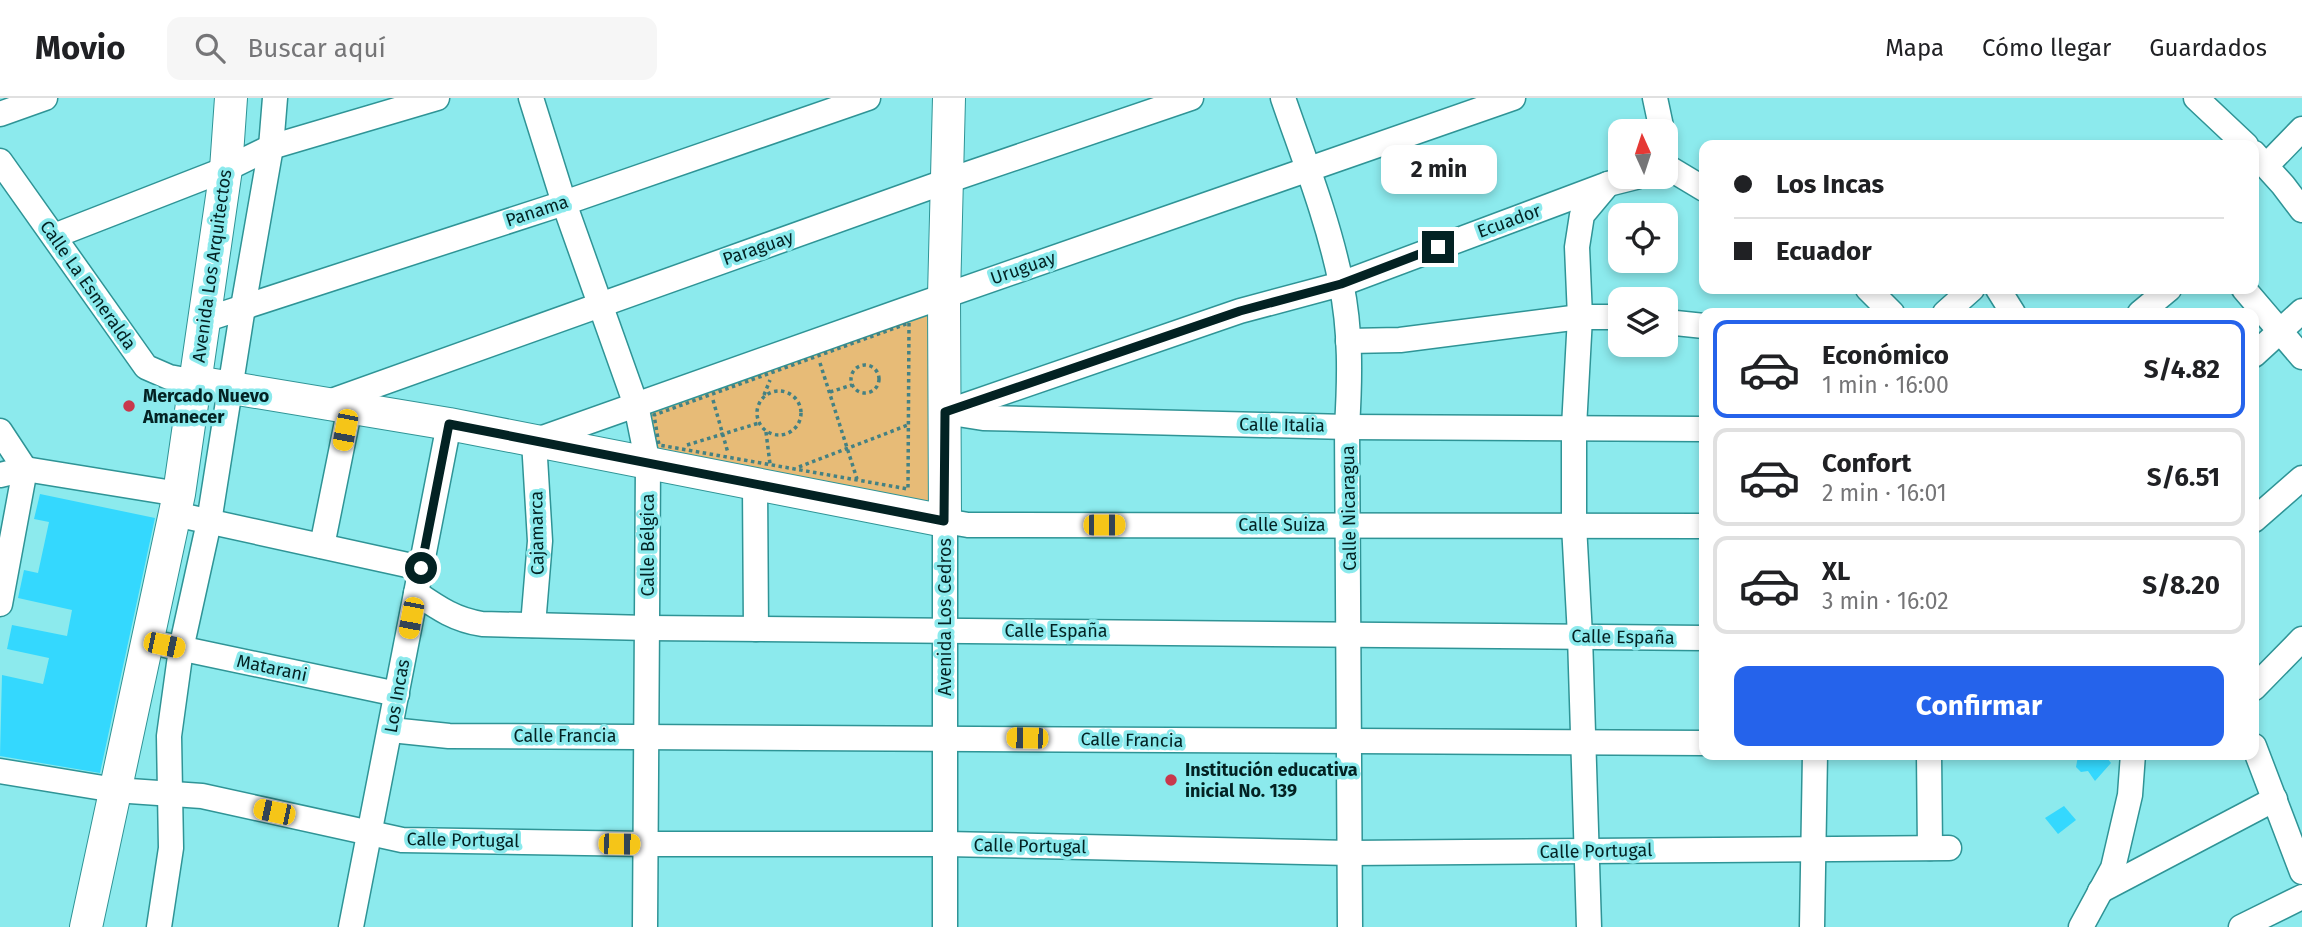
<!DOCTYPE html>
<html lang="es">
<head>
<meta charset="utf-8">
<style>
  body { margin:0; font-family:"Fira Sans",sans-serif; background:#f6f6f6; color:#202124; height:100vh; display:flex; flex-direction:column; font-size:26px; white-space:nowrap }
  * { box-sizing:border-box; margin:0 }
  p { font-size:23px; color:#757577 }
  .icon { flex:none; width:38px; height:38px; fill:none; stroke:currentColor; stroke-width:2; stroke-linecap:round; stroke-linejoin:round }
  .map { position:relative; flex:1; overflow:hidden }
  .panel { position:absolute; left:1699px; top:210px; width:560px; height:452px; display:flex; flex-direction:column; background:#fff; border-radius:14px; box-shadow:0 4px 10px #0003 }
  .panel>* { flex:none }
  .top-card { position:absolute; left:1699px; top:42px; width:560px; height:154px; border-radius:14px; box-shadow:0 4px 10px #0003; display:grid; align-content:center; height:154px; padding:0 35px; background:#fff }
  .needle { width:46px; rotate:357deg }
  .tools { position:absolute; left:1608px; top:21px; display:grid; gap:14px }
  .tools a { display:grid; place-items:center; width:70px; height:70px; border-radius:14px; background:#fff; box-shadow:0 4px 10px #0003; font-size:35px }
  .end { position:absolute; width:32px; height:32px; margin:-16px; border:9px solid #032223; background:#fff; box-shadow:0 0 0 4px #fff }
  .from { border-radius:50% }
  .bubble { position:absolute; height:49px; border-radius:14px; background:#fff; box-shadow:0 4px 10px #0003; font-size:23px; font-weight:700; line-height:49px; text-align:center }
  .car { position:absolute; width:21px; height:42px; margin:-21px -10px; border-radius:9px; box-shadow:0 0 5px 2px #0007; background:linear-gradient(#f5c518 24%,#345 0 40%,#f5c518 0 76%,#345 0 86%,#f5c518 0) }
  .top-card b { display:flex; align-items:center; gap:24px; height:66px; font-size:26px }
  .top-card b+b { border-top:2px solid #e0e0e0 }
  .top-card i { width:18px; height:18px; background:#202124 }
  ul { padding:12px 0 0; list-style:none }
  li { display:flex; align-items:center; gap:21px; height:98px; margin:0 14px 10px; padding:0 21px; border:4px solid #e0e0e0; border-radius:14px }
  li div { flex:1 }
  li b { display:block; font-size:26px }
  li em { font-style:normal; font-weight:700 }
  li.selected { border-color:#2563eb }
  li>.icon { width:63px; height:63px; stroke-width:1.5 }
  .primary-button { display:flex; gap:14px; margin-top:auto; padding:14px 35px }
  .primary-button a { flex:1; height:80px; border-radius:14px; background:#2563eb; color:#fff; font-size:28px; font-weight:700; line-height:80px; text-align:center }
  header { display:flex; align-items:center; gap:42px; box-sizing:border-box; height:98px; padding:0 35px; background:#fff; border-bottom:2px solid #e0e0e0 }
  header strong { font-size:33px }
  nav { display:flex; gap:38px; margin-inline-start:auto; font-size:24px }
  .search { width:490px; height:63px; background:#f6f6f6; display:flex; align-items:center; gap:18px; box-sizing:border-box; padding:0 24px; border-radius:14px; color:#757577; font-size:26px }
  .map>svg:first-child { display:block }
  .park { fill:#e7bb77 }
  .building { fill:#34d8fe }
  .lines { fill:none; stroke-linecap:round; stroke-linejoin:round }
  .minor-casing { stroke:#2f9496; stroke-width:27 }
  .major-casing { stroke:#2f9496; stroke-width:34 }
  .path { stroke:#448183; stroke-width:3.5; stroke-dasharray:3.5 3.5; stroke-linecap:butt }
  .minor { stroke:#fff; stroke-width:24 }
  .major { stroke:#fff; stroke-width:32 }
  .route { stroke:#032223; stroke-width:9 }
  .poi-dot { fill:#c8384c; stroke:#8ceaed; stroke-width:2.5 }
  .labels { text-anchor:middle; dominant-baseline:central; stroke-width:7; stroke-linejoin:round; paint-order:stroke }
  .street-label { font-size:18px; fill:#032223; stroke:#8ceaed }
  .poi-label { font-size:18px; font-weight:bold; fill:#032223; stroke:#8ceaed; text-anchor:start }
</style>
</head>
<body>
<header>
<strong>Movio</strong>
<div class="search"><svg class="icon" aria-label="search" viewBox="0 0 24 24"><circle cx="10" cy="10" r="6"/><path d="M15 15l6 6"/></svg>Buscar aquí</div>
<nav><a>Mapa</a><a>Cómo llegar</a><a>Guardados</a></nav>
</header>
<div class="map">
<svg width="2302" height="829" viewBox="0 0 2302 829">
  <rect width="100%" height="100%" fill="#8ceaed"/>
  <path class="park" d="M937,208L934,408L655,349L646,308Z"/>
  <g class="building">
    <path d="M40,396L155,420L100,675L0,658L2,577L43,586L49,560L7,551L12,527L67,538L72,512L18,500L24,472L38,475L49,424L34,421Z"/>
    <path d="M2086,656H2104L2111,665L2095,683L2088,673L2081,674L2076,669L2078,658Z"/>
    <path d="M2064,708L2076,722L2058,736L2045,720Z"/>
  </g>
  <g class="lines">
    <defs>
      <g id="minor">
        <path d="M531,0L564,105L636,307L648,366L645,829"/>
        <path d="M1283,0C1304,61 1328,121 1341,185C1351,232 1350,281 1347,329L1350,829"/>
        <path d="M1655,0L1662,33"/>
        <path d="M2196,0L2246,47"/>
        <path d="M0,16L45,0"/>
        <path d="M2254,55L2283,87L2302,112"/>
        <path d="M0,63L146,269L169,279L196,284"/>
        <path d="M2267,67L2302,31"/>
        <path d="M1669,70L1704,91"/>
        <path d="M54,138L226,71L271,49L437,0"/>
        <path d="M1868,191L1892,215"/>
        <path d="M1998,191L2013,215"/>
        <path d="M2244,191L2302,259"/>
        <path d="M1945,215L1972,191"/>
        <path d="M2140,215L2169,191"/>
        <path d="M204,222L564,105L868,0"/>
        <path d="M1666,224L1704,228"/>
        <path d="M1348,243L1400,242L1580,219H1620"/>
        <path d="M2254,257L2302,213"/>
        <path d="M326,305L947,83L1191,0"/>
        <path d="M949,313L1240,213L1341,186L1608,86L1636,79"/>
        <path d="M945,314L983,320L1347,329L1704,331"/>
        <path d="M0,333L25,371"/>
        <path d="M0,377L25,371L179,396"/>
        <path d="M755,387L756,531"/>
        <path d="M175,416L421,470"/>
        <path d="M2254,422L2302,380"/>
        <path d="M322,448L350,309"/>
        <path d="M416,495C438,510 455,522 482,526L648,530L1704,540"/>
        <path d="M0,506L25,371"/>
        <path d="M533,527L540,443L534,343L904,212L1513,0"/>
        <path d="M165,547L397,596"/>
        <path d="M2254,590L2302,541"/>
        <path d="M391,632L449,638C868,638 1286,645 1704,645"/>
        <path d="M2254,648L2302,774"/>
        <path d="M1929,656L1930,750"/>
        <path d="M0,673L115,692L202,698L402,742L646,746H946L1350,755L1949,750"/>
        <path d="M2100,793L2275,701"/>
        <path d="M159,829L171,750L169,638L181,551L209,424L243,209L271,49L275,0"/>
        <path d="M351,829L449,326"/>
        <path d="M945,829V423L968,427L1704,428"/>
        <path d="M1589,829L1580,538L1574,427V329L1580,219L1577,149L1582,117L1608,86"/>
        <path d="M1812,829L1815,656"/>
        <path d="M2081,829L2113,770L2130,697L2133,656"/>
        <path d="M2241,829L2302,799"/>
      </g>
      <g id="major">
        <path d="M196,284L449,326L945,423L944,198L949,0"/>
        <path d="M86,829L179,396L226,71L231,0"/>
      </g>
    </defs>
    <use href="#minor" class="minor-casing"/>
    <use href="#major" class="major-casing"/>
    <g class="path">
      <path d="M909,225L908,391L659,347L654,317Z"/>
      <path d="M820,265L857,381"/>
      <circle cx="865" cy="281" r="14"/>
      <circle cx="779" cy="315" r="22"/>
      <path d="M830,294L852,287"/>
      <path d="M764,297L770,282"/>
      <path d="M713,302L728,355"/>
      <path d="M766,334L770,366"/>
      <path d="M687,347L759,325"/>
      <path d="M799,369L908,327"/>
    </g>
    <use href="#minor" class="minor"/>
    <use href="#major" class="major"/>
  </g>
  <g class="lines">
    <path class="route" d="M421,470L449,326L944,423L945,314L1240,213L1341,186L1438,149"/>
  </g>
  <g class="poi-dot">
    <circle cx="129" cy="308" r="7"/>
    <circle cx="1171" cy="682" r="7"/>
  </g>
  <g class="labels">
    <g class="street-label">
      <text transform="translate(537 113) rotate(-18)">Panama</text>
      <text transform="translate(1509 123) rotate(-20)">Ecuador</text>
      <text transform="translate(758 150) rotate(-19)">Paraguay</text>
      <text transform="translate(212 168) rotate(-82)">Avenida Los Arquitectos</text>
      <text transform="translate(1023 170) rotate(-19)">Uruguay</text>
      <text transform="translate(88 187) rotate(55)">Calle La Esmeralda</text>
      <text transform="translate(1282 327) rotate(1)">Calle Italia</text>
      <text transform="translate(1349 410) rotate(-91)">Calle Nicaragua</text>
      <text x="1282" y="427">Calle Suiza</text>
      <text transform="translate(537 435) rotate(-91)">Cajamarca</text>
      <text transform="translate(648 447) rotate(-90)">Calle Bélgica</text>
      <text transform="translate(945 519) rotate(-90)">Avenida Los Cedros</text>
      <text x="1056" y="533">Calle España</text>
      <text transform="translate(1623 539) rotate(1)">Calle España</text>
      <text transform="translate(272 570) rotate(12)">Matarani</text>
      <text transform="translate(397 598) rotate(-80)">Los Incas</text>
      <text x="565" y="638">Calle Francia</text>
      <text transform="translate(1132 642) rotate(1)">Calle Francia</text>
      <text transform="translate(463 742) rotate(1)">Calle Portugal</text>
      <text transform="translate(1030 748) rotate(1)">Calle Portugal</text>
      <text transform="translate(1596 753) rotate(-1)">Calle Portugal</text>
    </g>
    <g class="poi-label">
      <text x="143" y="298">Mercado Nuevo<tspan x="143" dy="21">Amanecer</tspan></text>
      <text x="1185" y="672">Institución educativa<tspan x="1185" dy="21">inicial No. 139</tspan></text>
    </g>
  </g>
</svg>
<div class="tools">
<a><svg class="needle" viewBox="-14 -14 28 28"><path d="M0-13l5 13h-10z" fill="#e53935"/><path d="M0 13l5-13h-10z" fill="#757577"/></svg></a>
<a><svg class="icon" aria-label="locate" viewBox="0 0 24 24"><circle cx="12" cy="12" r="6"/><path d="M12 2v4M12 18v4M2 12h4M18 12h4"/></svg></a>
<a><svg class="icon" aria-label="layers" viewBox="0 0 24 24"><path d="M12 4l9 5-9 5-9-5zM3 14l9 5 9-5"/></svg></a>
</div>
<i class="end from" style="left:421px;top:470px"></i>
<i class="end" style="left:1438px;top:149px"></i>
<div class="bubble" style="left:1381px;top:47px;width:116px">2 min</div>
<i class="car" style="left:345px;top:332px;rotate:191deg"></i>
<i class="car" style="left:1104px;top:427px;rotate:90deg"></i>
<i class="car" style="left:411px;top:520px;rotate:191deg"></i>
<i class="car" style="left:164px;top:547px;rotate:102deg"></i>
<i class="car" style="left:1027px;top:640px;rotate:271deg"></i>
<i class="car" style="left:274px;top:714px;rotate:282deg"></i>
<i class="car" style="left:619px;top:746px;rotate:91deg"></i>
<div class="top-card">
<b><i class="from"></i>Los Incas</b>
<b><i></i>Ecuador</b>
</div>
<section class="panel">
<ul>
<li class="selected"><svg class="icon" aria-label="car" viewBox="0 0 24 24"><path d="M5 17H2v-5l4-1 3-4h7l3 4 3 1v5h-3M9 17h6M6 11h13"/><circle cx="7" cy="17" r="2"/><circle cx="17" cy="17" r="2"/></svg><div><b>Económico</b><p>1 min · 16:00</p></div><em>S/4.82</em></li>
<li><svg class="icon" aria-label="car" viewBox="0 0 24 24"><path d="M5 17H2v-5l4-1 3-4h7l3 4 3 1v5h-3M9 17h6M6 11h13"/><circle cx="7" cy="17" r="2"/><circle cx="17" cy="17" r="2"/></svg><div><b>Confort</b><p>2 min · 16:01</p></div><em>S/6.51</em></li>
<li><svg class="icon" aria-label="car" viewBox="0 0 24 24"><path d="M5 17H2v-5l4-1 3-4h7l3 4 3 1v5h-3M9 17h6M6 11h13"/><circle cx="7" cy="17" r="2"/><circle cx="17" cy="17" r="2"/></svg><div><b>XL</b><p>3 min · 16:02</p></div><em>S/8.20</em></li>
</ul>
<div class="primary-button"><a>Confirmar</a></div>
</section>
</div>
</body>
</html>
